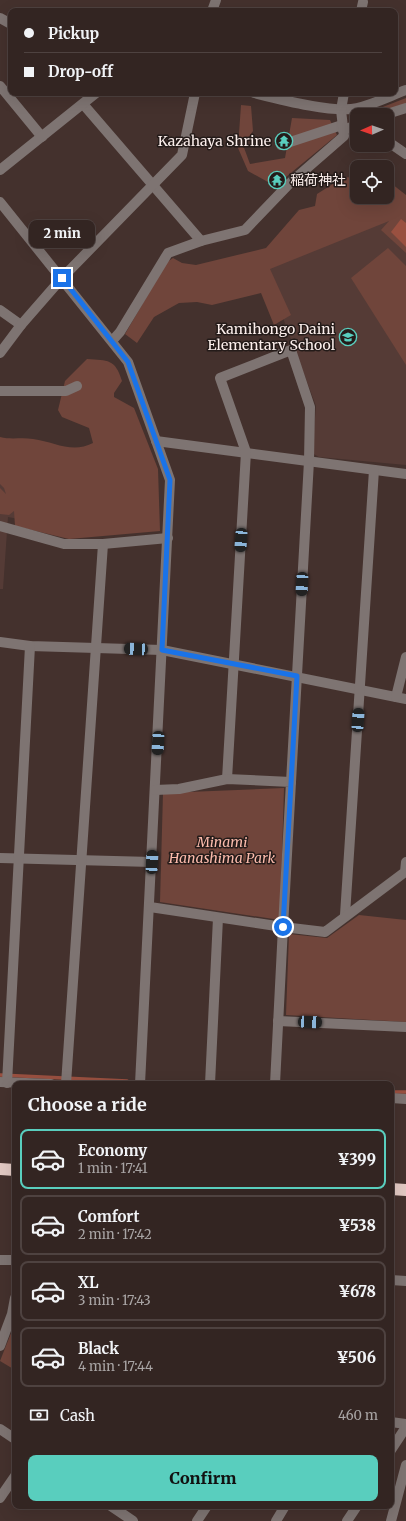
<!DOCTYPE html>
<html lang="en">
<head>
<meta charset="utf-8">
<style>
  body { margin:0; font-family:Merriweather,"Noto Sans JP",serif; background:#3e312f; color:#f1f3f6; height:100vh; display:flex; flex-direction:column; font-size:15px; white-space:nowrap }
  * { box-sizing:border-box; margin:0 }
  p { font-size:13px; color:#a9a5a5 }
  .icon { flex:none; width:22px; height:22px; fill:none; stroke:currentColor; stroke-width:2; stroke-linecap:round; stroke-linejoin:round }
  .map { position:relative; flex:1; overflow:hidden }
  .sheet { position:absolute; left:12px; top:1081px; width:382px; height:428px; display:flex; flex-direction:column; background:#332522; border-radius:8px; box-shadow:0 4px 16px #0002,0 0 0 1px #4e4240 }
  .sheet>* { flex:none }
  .banner { position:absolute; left:8px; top:8px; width:390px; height:88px; border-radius:8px; box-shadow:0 4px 16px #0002,0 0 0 1px #4e4240; display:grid; align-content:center; height:88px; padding:0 16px; background:#332522 }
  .needle { width:26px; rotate:268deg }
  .controls { position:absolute; left:350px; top:108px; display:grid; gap:8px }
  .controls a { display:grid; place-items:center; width:44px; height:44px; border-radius:8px; background:#332522; box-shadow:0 4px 16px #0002,0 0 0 1px #4e4240; font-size:20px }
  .end { position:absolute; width:18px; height:18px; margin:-9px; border:5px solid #1a73e8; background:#fff; box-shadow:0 0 0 2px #fff }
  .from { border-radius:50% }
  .bubble { position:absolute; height:28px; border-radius:8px; background:#332522; box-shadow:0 4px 16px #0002,0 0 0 1px #4e4240; font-size:13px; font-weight:800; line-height:28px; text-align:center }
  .car { position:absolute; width:12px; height:24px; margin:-12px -6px; border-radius:5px; box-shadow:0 0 3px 1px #0007; background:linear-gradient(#222 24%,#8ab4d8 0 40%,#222 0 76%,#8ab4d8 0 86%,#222 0) }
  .banner b { display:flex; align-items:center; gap:14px; height:38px; font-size:15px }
  .banner b+b { border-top:1px solid #4e4240 }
  .banner i { width:10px; height:10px; background:#f1f3f6 }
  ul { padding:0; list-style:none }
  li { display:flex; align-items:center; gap:12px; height:60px; margin:0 8px 6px; padding:0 8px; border:2px solid #4e4240; border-radius:8px }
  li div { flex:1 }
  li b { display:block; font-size:15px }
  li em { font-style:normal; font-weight:800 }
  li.on { border-color:#59cebe }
  li>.icon { width:36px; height:36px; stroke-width:1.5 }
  h2 { padding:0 16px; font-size:18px; line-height:48px }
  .pay { display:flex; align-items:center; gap:10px; height:44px; padding:0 16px; font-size:15px }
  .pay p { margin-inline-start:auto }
  .cta { display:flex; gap:8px; margin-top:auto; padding:8px 16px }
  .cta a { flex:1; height:46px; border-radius:8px; background:#59cebe; color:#111; font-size:16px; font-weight:800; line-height:46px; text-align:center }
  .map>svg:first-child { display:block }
  .built { fill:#553b36 }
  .green { fill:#70453b }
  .water { fill:#995040 }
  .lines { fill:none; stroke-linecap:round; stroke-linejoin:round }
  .stream { stroke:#995040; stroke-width:3.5 }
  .minor { stroke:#7e7472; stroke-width:10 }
  .highway { stroke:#e2c9c3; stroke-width:12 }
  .route { stroke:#1a73e8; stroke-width:5 }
  .labels { text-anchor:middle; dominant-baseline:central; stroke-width:3; stroke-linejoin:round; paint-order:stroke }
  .poi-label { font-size:14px; fill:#fcefec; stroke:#241b19; text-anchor:end }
  .park-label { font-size:14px; font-style:italic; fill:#fbbbac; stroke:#241b19 }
</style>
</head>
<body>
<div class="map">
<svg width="406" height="1521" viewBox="0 0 406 1521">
  <rect width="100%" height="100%" fill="#44312d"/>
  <g class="built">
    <path d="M357,197H387L406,210V465L319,457L312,453L316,406L264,267Z"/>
    <path d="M0,480L24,520L8,517L3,589H0Z"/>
  </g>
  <g class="green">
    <path d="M406,98V111L387,115H362Z"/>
    <path d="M241,105L251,106L253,131L243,145L250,164L285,158L292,118L330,120L337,135L275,186L248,171L238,148Z"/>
    <path d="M344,177L357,178V197H387V182L392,184L406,195V253L381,230L389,221L270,269L291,315L274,325L261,293L212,305L197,302L179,303L154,317L137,343L125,334L167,262L173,258L182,263L196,265L266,248L299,210L315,206L317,194Z"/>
    <path d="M388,248L406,266V365L351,278Z"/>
    <path d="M87,359C108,361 115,358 122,381L114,393V397L134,408L158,469L160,531L69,539L15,526L14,511L9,515L0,514V488L6,494L4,488L0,484V437C12,440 21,437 33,439C55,442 72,454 93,443L89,428L62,417L58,410L65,381Z"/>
    <path d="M284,788L280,920L160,902L163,793Z"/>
    <path d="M359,915L406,920V1022L286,1015L289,934L327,938Z"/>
    <path d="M15,1323V1370L0,1361Z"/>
  </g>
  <path class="water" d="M401,219L406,223V247L391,232Z"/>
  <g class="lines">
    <g class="stream">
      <path d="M0,1075L127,1081"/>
      <path d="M177,1083L208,1084"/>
      <path d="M391,1092H406"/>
    </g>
    <g class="minor">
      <path d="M212,11L216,0"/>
      <path d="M361,11L363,2"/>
      <path d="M0,18L11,24"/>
      <path d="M0,86L42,137"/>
      <path d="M254,93C278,99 335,114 357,108C374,104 390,96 406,90"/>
      <path d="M83,104L201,241"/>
      <path d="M384,115L406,108"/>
      <path d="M343,130L357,125"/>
      <path d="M387,141L406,154"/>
      <path d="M281,145L342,125"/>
      <path d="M0,170L96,93"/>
      <path d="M0,202L128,362L170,480L140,1084"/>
      <path d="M0,310L21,325"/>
      <path d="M112,341L120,332L168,253L201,241L245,230L290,183L344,136L341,110L344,93"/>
      <path d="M0,353L21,325L62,278L182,155L195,93"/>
      <path d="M0,391H66L77,386"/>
      <path d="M156,441L406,474"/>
      <path d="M0,526L64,544H103L168,538"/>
      <path d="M0,642L30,646L162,650L406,699"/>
      <path d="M396,697L406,657"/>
      <path d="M227,779L246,452L220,378L291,350L310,407L309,461L291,782"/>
      <path d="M0,858L152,862"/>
      <path d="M150,907L283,927L291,782L227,779L179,789L155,790"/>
      <path d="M345,915L374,470"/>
      <path d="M278,1021L406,1027"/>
      <path d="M0,1082L51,1084"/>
      <path d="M7,1083L30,646"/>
      <path d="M66,1084L103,544"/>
      <path d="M210,1084L218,918"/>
      <path d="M275,1084L283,927L325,932L405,872L406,862"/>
      <path d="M391,1098L406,1099"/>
      <path d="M0,1260H15"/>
      <path d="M391,1280L406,1281"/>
      <path d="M0,1346L12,1314L15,1298"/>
      <path d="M391,1422L406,1424"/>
      <path d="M0,1429L15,1439"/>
      <path d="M391,1450L406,1427"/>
      <path d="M0,1498L15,1476"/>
      <path d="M111,1506L133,1521"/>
      <path d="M197,1521L207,1506"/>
      <path d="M276,1521L285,1506"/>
      <path d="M347,1521L357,1506"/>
      <path d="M391,1521L406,1465"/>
    </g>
    <g class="highway">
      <path d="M0,1169L15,1170"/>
      <path d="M391,1189L406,1190"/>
    </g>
  </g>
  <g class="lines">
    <path class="route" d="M62,278L128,362L170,480L162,650L297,676L283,927"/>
  </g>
  <defs>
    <symbol id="temple-ring" viewBox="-11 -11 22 22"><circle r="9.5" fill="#241b19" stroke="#59cebe" stroke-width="1.5"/><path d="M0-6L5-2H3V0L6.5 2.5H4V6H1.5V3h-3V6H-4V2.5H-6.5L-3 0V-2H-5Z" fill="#59cebe"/></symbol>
    <symbol id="school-ring" viewBox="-11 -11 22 22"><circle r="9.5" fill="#241b19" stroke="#59cebe" stroke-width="1.5"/><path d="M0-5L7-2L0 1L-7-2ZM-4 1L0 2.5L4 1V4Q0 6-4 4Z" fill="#59cebe"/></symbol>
  </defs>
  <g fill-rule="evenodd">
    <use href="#temple-ring" x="274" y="131" width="20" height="20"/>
    <use href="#temple-ring" x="267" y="170" width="20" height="20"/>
    <use href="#school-ring" x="338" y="327" width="20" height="20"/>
  </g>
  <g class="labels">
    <g class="poi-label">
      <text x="271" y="141">Kazahaya Shrine</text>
      <text x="290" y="180" text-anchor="start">稲荷神社</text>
      <text x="335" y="329">Kamihongo Daini<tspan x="335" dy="16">Elementary School</tspan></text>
    </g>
    <g class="park-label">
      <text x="222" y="842">Minami<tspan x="222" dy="16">Hanashima Park</tspan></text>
    </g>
  </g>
</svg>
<div class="controls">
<a><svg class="needle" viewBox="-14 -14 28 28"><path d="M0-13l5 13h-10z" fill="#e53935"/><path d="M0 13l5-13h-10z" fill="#a9a5a5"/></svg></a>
<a><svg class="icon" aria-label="locate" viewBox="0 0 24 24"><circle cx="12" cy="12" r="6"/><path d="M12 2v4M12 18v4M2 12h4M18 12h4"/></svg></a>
</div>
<i class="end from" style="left:283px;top:927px"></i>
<i class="end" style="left:62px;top:278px"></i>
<div class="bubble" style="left:29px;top:220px;width:66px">2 min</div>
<i class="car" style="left:241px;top:540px;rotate:184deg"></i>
<i class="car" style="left:302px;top:584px;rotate:183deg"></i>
<i class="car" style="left:136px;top:649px;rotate:273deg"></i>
<i class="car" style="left:358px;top:720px;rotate:4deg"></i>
<i class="car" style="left:158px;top:743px;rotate:183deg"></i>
<i class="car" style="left:152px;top:862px;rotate:3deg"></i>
<i class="car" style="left:310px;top:1022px;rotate:93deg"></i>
<div class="banner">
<b><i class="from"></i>Pickup</b>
<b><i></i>Drop-off</b>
</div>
<section class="sheet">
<h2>Choose a ride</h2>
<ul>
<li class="on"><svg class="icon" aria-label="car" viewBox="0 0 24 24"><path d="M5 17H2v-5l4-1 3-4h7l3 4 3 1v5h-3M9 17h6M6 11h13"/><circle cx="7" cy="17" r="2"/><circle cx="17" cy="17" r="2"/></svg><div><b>Economy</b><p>1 min · 17:41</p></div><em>¥399</em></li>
<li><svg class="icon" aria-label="car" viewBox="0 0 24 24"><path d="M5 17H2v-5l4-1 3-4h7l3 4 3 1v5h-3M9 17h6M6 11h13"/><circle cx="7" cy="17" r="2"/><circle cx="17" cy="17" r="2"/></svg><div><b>Comfort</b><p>2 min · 17:42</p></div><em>¥538</em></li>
<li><svg class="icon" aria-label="car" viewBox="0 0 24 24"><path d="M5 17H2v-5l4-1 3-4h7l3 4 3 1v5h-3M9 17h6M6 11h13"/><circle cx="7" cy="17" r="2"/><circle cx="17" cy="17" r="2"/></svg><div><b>XL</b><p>3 min · 17:43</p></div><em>¥678</em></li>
<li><svg class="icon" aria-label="car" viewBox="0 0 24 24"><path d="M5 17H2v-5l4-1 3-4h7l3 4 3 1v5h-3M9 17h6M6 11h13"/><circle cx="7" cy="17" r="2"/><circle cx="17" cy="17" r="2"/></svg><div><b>Black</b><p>4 min · 17:44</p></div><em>¥506</em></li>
</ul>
<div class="pay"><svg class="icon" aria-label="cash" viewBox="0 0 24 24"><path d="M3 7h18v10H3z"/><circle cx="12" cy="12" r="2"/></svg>Cash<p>460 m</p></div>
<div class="cta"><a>Confirm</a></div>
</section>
</div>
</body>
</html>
